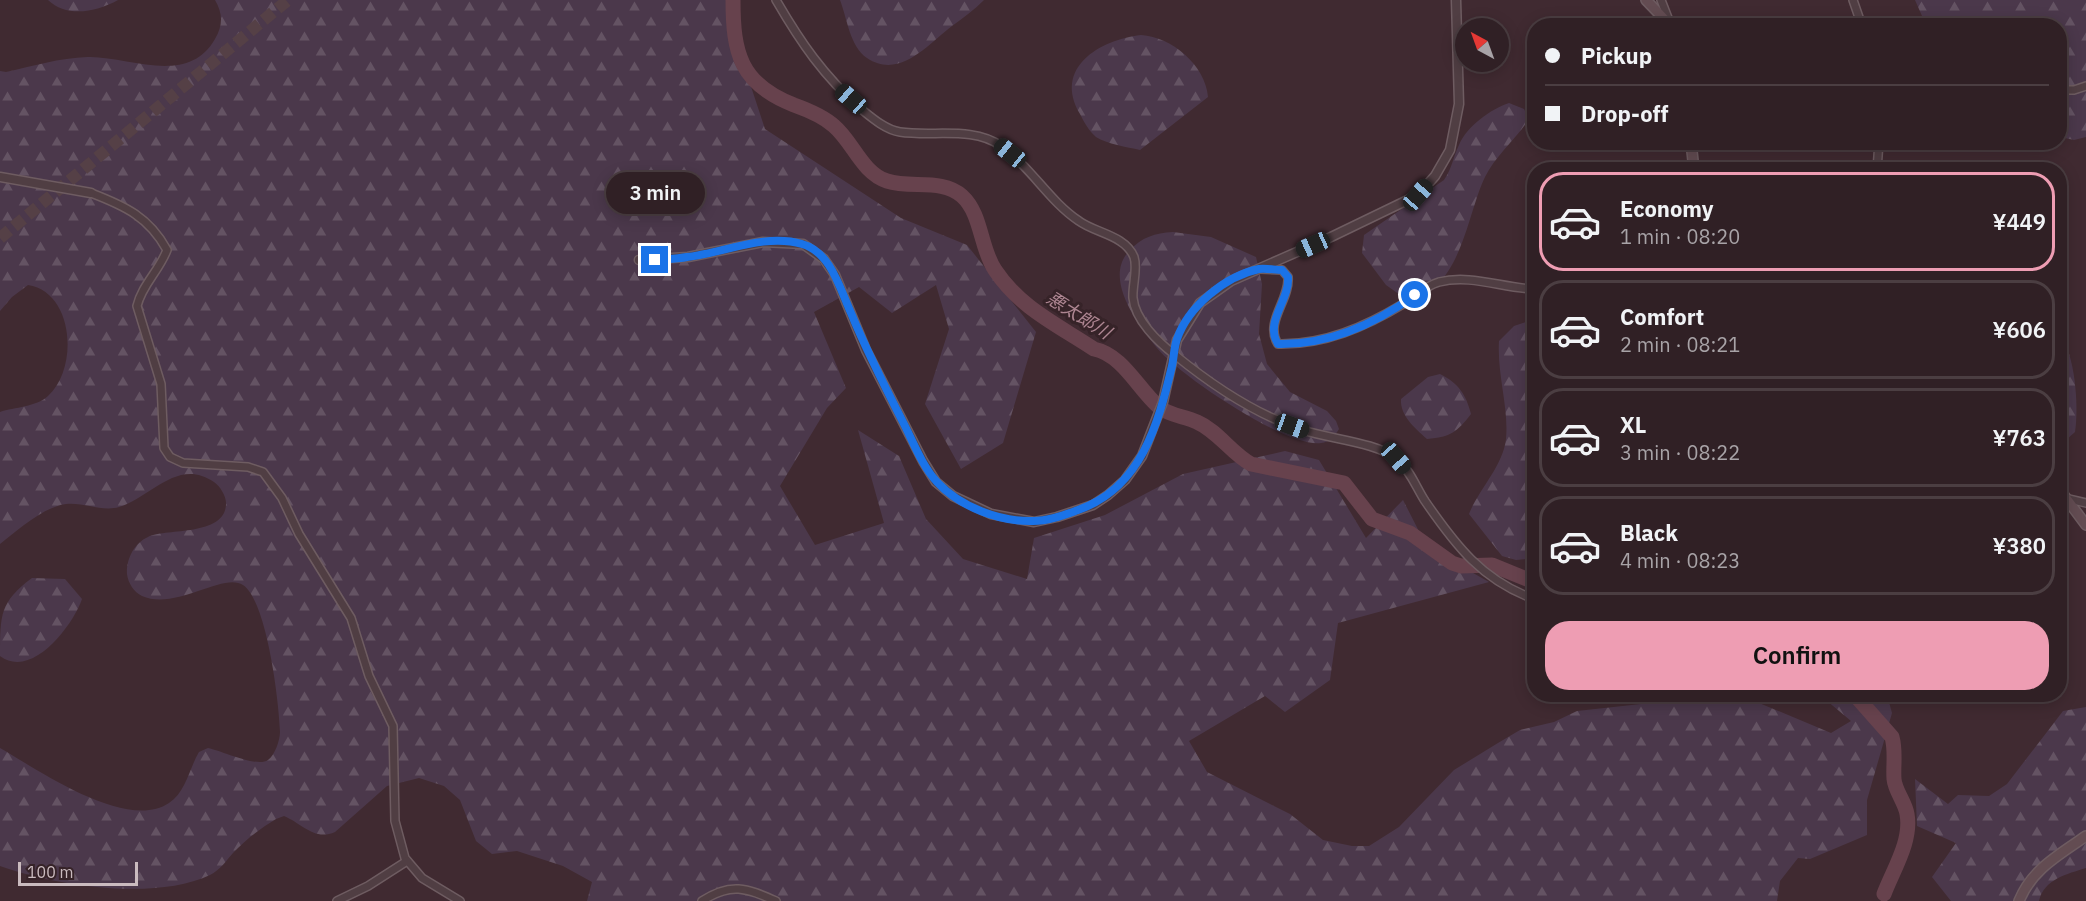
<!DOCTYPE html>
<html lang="en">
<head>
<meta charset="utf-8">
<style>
  body { margin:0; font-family:"IBM Plex Sans","Noto Sans JP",sans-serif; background:#3c2d32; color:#f1f3f6; height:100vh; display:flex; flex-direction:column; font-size:22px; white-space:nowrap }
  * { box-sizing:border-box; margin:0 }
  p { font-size:20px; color:#a8a3a7 }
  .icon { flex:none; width:33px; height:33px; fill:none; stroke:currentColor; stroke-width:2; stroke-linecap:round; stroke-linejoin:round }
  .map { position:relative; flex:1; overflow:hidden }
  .drawer { position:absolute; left:1527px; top:162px; width:540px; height:540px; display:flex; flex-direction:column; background:#302025; border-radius:24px; box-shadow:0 3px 15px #0003,0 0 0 2px #4b3e42 }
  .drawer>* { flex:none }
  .top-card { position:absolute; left:1527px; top:18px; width:540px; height:132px; border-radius:24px; box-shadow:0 3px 15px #0003,0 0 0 2px #4b3e42; display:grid; align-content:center; height:132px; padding:0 18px; background:#302025 }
  .needle { width:39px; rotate:319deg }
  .controls { position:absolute; left:1455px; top:18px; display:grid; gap:12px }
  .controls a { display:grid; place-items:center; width:54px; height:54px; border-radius:50%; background:#302025; box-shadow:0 3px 15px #0003,0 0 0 2px #4b3e42; font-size:30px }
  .scale { position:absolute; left:18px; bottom:15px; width:120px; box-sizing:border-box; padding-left:6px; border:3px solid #cabbbf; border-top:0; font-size:16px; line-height:21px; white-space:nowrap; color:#cabbbf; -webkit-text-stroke:4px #362328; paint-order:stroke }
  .end { position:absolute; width:27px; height:27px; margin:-14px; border:8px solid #1a73e8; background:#fff; box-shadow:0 0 0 3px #fff }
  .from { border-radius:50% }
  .bubble { position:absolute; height:42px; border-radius:21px; background:#302025; box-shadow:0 3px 15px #0003,0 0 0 2px #4b3e42; font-size:20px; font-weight:600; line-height:42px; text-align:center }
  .car { position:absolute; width:18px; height:36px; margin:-18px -9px; border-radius:8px; box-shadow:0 0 4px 2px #0007; background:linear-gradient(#222 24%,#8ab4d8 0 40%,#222 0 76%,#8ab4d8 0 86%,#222 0) }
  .top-card b { display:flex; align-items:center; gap:21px; height:57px; font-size:22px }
  .top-card b+b { border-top:2px solid #4b3e42 }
  .top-card i { width:15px; height:15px; background:#f1f3f6 }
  ul { padding:10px 0 0; list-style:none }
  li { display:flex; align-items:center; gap:18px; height:99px; margin:0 12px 9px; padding:0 6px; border:3px solid #4b3e42; border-radius:24px }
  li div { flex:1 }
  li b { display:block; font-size:22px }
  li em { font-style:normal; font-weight:600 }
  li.current { border-color:#ee9db3 }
  li>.icon { width:54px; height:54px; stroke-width:1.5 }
  .cta { display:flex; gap:12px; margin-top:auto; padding:12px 18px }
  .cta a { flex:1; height:69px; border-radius:24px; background:#ee9db3; color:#111; font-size:24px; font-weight:600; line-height:69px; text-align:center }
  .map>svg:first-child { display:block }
  .forest { fill:url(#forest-firs) }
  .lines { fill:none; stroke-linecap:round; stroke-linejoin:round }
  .river { stroke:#67424d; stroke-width:15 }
  .motorway-tunnel { stroke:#554046; stroke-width:12; stroke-dasharray:12 6; stroke-linecap:butt }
  .minor-casing { stroke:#6e5c61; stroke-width:10 }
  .tertiary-casing { stroke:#6e5c61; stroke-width:11 }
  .secondary-casing { stroke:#6e5c61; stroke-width:12 }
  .minor { stroke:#503e43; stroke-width:7 }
  .tertiary { stroke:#503e43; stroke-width:8 }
  .secondary { stroke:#634c52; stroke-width:9 }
  .route { stroke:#1a73e8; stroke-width:8 }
  .labels { text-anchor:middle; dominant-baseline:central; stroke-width:6; stroke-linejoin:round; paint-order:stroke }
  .water-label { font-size:18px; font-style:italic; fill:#ae8692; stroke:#362328 }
</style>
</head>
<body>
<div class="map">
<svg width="2086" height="901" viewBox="0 0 2086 901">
  <defs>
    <pattern id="forest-firs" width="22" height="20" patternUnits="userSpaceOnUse" patternTransform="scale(1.5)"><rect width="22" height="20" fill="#4b384b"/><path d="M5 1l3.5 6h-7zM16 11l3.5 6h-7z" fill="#645363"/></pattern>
  </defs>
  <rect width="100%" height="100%" fill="#402a31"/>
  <g class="forest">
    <path d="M48,0H118C96,12 67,18 48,0Z"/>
    <path d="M215,0H736L739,20L734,35L765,129L901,218L967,245L1036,332L1003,443L961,469L925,404L949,329L936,285L892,313L859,287L814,312L846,388L827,408L780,486L815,545L884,523L858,430L899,456L926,519L963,559L1027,579L1034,538L1105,515L1183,474L1285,451L1319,460L1366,538L1403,500L1427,547L1489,582L1338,623L1330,680L1285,712L1265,696L1189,741L1207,772L1290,814L1323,840L1352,846H1369L1399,827L1454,770L1498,743L1520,730L1554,722L1577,711L1641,704L1663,695H1740L1831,733L1851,721L1820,695H1887L1892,713L1867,800V835L1810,859L1798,858L1780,881L1777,901H587L592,882L563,866L517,851L492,854L476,841L460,800L444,786L419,778L387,786L335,832C314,841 303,824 284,816L276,819C261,828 245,840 233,853C226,861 220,870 210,875C155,901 56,886 0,866V748C37,769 126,832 169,803C186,792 189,769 199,752L208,748C222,751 258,768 268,760C275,755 280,740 280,732C279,702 267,601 243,585C223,572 176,611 142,596C134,592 128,583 127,574C126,560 134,543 148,537C164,528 224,537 226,505C227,497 220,486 214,482C178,457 151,497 119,507C102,512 84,502 66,504C43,507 18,530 0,544V412C15,407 36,407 48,396C79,368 74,292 28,285L12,297L0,311V71L6,72C33,66 59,58 88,57C128,56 188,87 215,39C223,25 223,14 215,0Z"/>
    <path d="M840,0H984C974,10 963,18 952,26C928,44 900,80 867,58C850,47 847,18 840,0Z"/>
    <path d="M1915,0H2086V137L2074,140L2060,137V26L1926,25Z"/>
    <path d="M1141,35C1172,37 1205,65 1208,97L1140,150C1127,147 1107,144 1096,137C1089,131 1084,122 1080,114C1053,68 1099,40 1141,35Z"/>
    <path d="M1509,103L1524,109L1529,119C1516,139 1495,156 1485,177C1467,213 1459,301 1403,297L1386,285L1362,253L1364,235L1444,180C1452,169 1453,157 1459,145C1467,126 1491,109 1509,103Z"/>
    <path d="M1173,232L1211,237L1256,257L1262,284L1259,334L1267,364L1290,392L1327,411L1336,421L1339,429C1335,436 1329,442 1321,443C1287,448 1179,375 1157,348C1138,325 1103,279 1129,251C1142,237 1155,233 1173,232Z"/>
    <path d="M1532,320L1534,322V558L1516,560L1502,556L1469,514C1479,489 1503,466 1506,439C1509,407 1497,375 1499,341L1514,326Z"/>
    <path d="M2060,333C2075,356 2079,405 2075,432L2060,445Z"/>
    <path d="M1440,374C1458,383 1466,394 1471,414C1457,432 1451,437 1427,439C1415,428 1400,416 1401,399L1428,377Z"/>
    <path d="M32,578L65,579L82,599C73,625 32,680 0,656C0,614 0,602 32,578Z"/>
    <path d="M2086,707V868C2067,874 2044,879 2039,901H1951L1932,877L1956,843L1917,826L1915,779L1948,804L1958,795L1989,796L2007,784L2063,711Z"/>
  </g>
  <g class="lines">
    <g class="river">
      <path d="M733,0C733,53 740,84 794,105C808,110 823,116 834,126C853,142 862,173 887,181C911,189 942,178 962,196C982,214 980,248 995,270C1020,308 1058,325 1094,349C1123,355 1138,389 1159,407C1170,416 1185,416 1197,422C1218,431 1231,453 1251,464L1344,483L1372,519L1410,533L1452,563L1461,566L1492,565L1534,582"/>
      <path d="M1854,694L1892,737C1896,751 1893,765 1894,779C1895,791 1905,802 1907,814C1912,841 1893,870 1884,894"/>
    </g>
    <path class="motorway-tunnel" d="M0,238L288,0"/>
    <defs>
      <g id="minor">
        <path d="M776,0C801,43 823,75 861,109C872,118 886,130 900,132C933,137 973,126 1001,146C1031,167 1049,201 1079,221C1095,233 1125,235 1134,257C1138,269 1132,286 1133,298C1135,320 1158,342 1175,355C1213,386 1256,415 1303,430C1329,439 1376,442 1397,459C1410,470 1416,487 1425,501C1456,546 1482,580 1534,599"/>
        <path d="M1661,0L1670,23"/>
        <path d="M1853,0L1862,26"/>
        <path d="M2060,90H2074L2086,86"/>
        <path d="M1877,170L1879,142"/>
        <path d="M91,193C125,206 149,217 167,250C159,271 142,285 137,306L161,384L164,448L170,457L183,463L248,467L263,472L282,498L299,534L351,618L369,676L393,726L395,821L405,858L422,878L460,901"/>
        <path d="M1260,269L1282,270L1288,277C1290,300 1264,322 1278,344C1324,345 1365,327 1403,304C1415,296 1425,286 1439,282C1471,274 1502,288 1534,289"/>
        <path d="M2065,498L2086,503"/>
        <path d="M337,901L368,886L407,861"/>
        <path d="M702,901C731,882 746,888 776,901"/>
      </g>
      <g id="tertiary">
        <path d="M0,177L91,193"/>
        <path d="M639,260L688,257L763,242L803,244L824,259L835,275L866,350L923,461L936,482L953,496L991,514L1034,522L1057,517L1093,505L1108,495L1125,480L1142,456L1163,402L1177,340L1200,303L1231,281L1331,237L1418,195L1435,176L1450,150L1459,104L1456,0"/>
      </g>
      <g id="secondary">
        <path d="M1646,0L1671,26"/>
        <path d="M1691,142L1694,170"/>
        <path d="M2060,490L2086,525"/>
        <path d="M2019,901C2032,869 2059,855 2086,836"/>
      </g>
    </defs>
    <use href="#minor" class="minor-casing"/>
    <use href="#tertiary" class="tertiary-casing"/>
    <use href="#secondary" class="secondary-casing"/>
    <use href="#minor" class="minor"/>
    <use href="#tertiary" class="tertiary"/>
    <use href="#secondary" class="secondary"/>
  </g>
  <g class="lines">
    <path class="route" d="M655,260C666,259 677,259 687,257C723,253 765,233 802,244C831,252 840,289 851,313C867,352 886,389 905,426C914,444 923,467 937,482C960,507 1000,522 1033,521C1049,521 1064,515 1078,510C1141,488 1158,425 1172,366C1174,357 1174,347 1177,339C1188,307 1225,276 1259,269C1266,268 1275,270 1282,270L1288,277C1290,300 1264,322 1278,344C1328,345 1375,324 1415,295"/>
  </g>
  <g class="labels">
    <g class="water-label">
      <text transform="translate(1079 315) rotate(32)">悪太郎川</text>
    </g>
  </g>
</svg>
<div class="controls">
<a><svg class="needle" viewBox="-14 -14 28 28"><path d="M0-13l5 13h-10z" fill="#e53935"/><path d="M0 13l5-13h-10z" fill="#a8a3a7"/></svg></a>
</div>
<div class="scale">100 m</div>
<i class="end from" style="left:1415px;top:295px"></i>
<i class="end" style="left:655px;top:260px"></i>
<div class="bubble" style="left:606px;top:172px;width:99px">3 min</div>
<i class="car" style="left:851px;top:99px;rotate:311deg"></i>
<i class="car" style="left:1010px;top:153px;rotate:309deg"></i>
<i class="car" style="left:1418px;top:195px;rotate:41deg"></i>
<i class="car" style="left:1313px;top:245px;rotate:246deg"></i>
<i class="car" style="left:1292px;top:426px;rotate:110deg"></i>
<i class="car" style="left:1396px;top:458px;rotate:139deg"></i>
<div class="top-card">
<b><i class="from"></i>Pickup</b>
<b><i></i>Drop-off</b>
</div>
<section class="drawer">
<ul>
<li class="current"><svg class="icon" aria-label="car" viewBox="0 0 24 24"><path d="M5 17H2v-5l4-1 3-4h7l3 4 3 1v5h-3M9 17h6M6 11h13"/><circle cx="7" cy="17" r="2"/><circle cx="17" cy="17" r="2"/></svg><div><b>Economy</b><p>1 min · 08:20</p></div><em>¥449</em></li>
<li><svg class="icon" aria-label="car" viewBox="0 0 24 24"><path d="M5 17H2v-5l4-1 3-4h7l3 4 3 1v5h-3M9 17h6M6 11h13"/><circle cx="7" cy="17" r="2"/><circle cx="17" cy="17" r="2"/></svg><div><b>Comfort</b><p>2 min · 08:21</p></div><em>¥606</em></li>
<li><svg class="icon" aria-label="car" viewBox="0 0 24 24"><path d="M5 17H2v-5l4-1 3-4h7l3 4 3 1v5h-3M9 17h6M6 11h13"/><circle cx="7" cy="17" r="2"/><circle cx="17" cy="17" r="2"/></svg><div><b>XL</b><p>3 min · 08:22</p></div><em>¥763</em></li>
<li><svg class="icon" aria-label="car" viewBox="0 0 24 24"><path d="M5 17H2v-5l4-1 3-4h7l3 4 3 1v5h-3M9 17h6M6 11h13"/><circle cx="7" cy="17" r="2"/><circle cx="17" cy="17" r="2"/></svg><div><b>Black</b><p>4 min · 08:23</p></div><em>¥380</em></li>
</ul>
<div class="cta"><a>Confirm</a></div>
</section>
</div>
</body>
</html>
